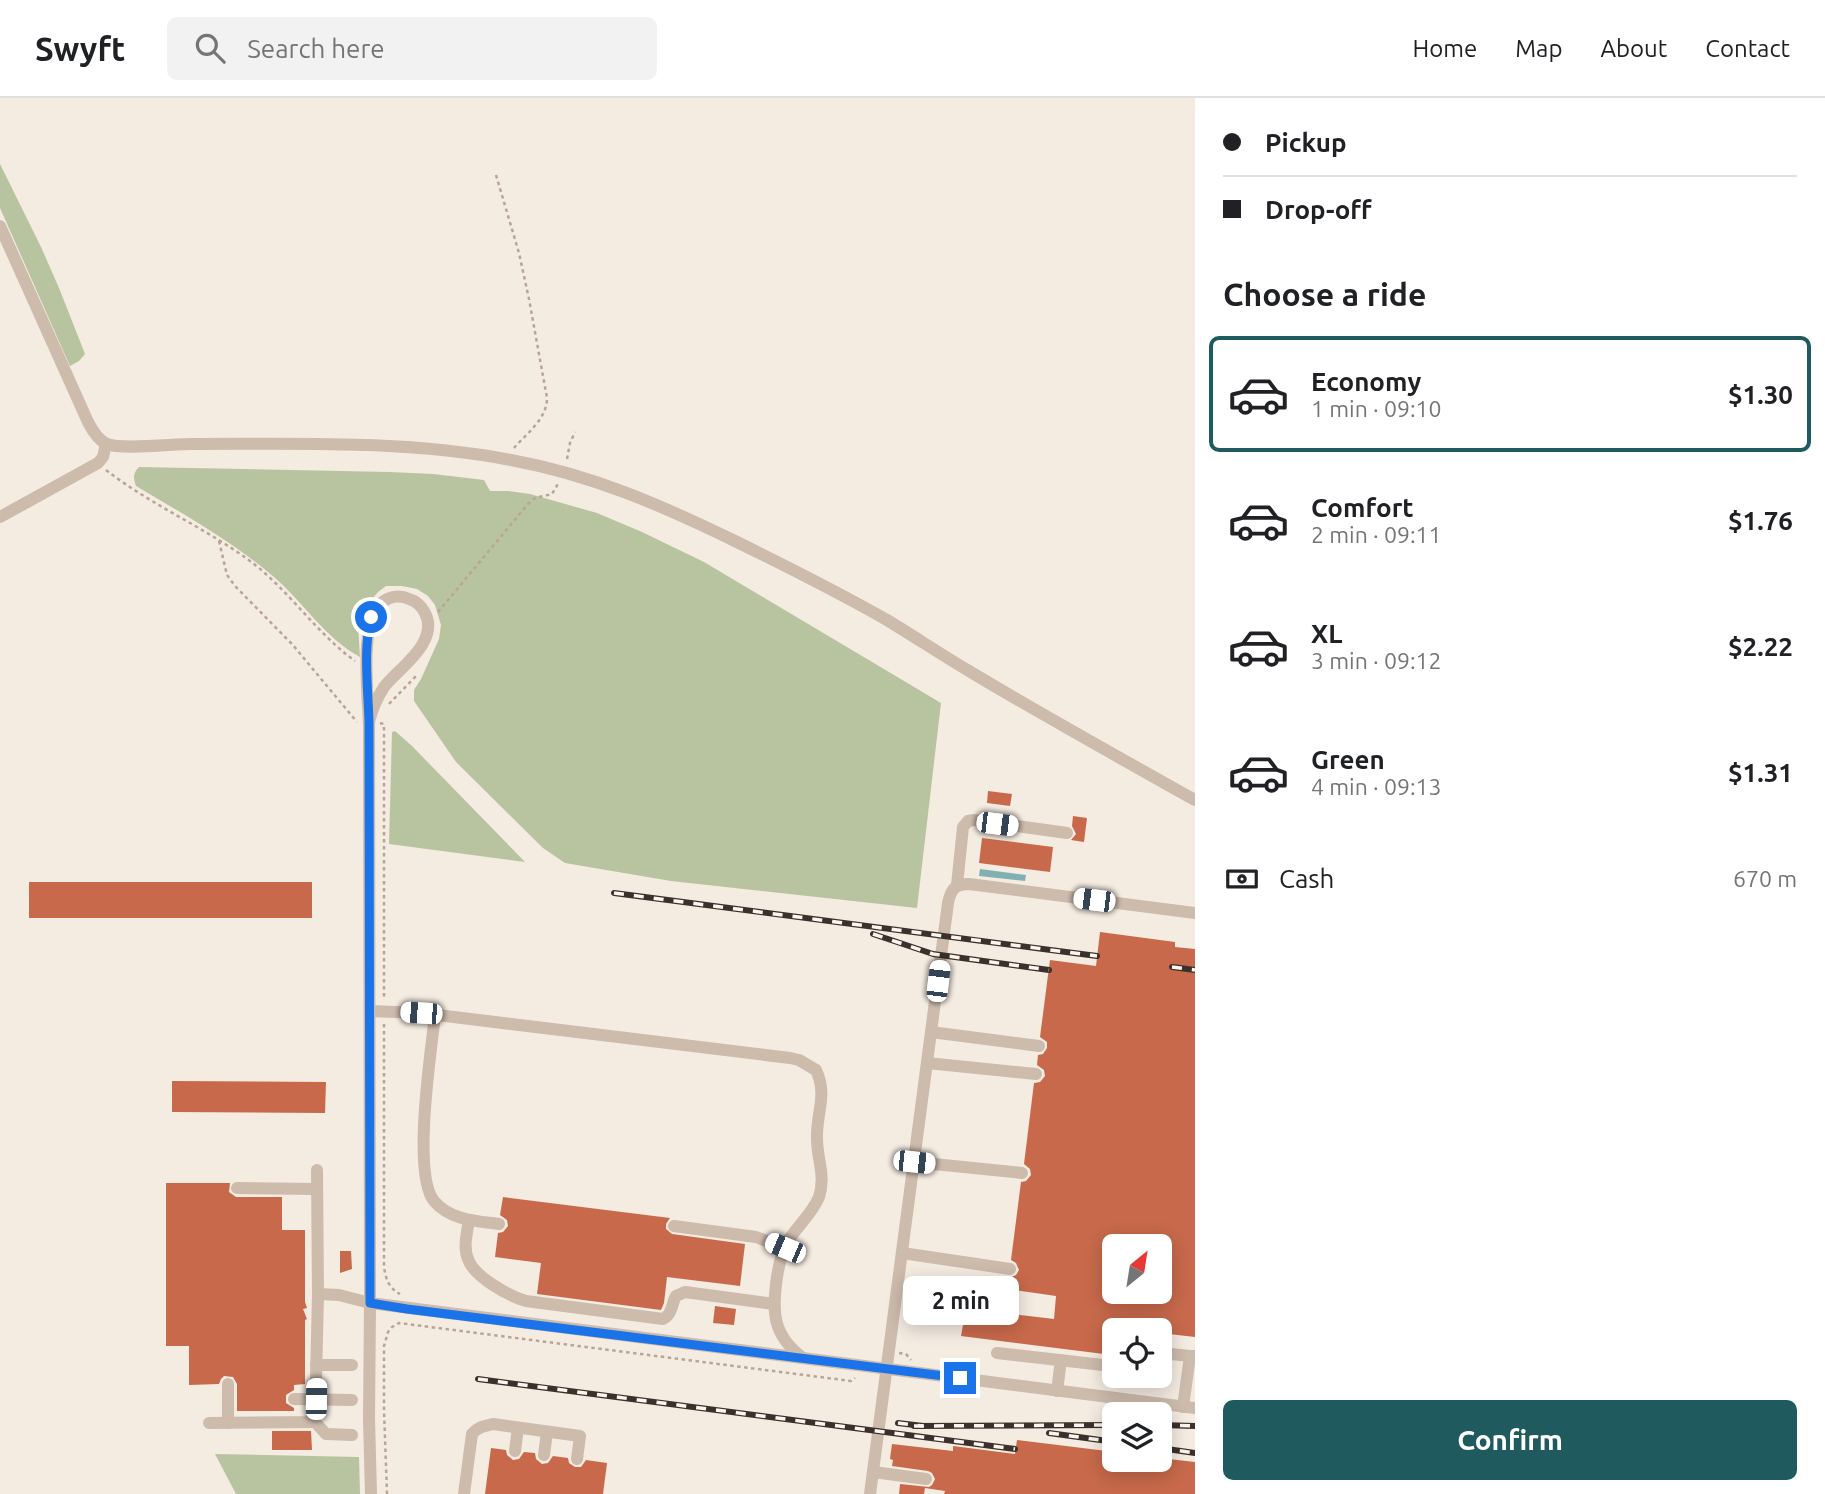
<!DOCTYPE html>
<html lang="en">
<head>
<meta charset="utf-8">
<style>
  body { margin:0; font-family:Ubuntu,sans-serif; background:#f2f2f2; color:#202124; height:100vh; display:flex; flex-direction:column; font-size:26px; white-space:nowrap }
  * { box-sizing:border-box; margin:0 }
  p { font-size:23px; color:#757577 }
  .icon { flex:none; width:38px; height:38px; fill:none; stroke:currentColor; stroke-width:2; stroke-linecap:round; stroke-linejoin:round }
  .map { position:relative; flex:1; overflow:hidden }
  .details { display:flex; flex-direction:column; background:#fff; width:630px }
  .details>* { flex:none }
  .top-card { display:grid; align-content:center; height:154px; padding:0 28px; background:#fff }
  .needle { width:46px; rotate:30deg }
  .tools { position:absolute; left:1102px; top:1136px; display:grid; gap:14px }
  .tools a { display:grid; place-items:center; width:70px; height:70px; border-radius:10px; background:#fff; box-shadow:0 4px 18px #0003; font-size:35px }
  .end { position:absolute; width:32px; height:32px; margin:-16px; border:9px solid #1a73e8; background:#fff; box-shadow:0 0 0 4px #fff }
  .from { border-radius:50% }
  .bubble { position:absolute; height:49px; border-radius:10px; background:#fff; box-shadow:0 4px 18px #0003; font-size:23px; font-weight:700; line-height:49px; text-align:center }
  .car { position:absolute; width:21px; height:42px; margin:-21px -10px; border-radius:9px; box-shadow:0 0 5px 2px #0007; background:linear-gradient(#fff 24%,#345 0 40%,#fff 0 76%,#345 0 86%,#fff 0) }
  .top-card b { display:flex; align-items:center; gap:24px; height:66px; font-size:26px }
  .top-card b+b { border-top:2px solid #e0e0e0 }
  .top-card i { width:18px; height:18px; background:#202124 }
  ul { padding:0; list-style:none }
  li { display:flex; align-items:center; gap:21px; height:116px; margin:0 14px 10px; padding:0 14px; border:4px solid transparent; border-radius:10px }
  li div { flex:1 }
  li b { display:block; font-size:26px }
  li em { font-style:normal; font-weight:700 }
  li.selected { border-color:#1f5a5e }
  li>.icon { width:63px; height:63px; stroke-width:1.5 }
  h2 { padding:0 28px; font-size:32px; line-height:84px }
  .pay { display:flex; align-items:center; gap:18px; height:77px; padding:0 28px; font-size:26px }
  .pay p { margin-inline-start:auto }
  .button { display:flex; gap:14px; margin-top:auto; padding:14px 28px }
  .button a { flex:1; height:80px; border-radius:10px; background:#1f5a5e; color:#fff; font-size:28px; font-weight:700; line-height:80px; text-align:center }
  header { display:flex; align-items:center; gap:42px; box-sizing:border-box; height:98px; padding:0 35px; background:#fff; border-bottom:2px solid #e0e0e0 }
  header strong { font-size:33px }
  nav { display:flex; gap:38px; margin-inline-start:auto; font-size:24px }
  .search { width:490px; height:63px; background:#f2f2f2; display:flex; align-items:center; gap:18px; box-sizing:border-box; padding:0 24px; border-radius:10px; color:#757577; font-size:26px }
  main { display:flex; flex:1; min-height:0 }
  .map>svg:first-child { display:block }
  .green { fill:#b8c4a0 }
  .water { fill:#7fb0b2 }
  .building { fill:#c8694b; fill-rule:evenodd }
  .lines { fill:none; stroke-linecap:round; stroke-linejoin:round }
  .path { stroke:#b9a596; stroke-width:2.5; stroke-dasharray:3.5 3.5; stroke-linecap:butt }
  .minor { stroke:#cdbbac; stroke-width:12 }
  .rail-casing { stroke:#3b302b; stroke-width:6 }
  .rail { stroke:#fbf5ee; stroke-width:3.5; stroke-dasharray:10; stroke-linecap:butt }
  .route { stroke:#1a73e8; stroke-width:9 }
</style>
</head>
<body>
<header>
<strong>Swyft</strong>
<div class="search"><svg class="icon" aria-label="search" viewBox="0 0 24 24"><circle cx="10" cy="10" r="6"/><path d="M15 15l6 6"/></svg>Search here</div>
<nav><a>Home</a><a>Map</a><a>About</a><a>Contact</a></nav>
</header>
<main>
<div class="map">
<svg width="1195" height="1396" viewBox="0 0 1195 1396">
  <rect width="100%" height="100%" fill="#f4ebe1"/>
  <g class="green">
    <path d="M0,66L41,149L59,190L85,256L79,263L70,268L0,110Z"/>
    <path d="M139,369L390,374L433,376L484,382L490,393H508L530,396L597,415L642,434L704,464L941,605L917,810L671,783L565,765L543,750L456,664L414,603V592L421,581L439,541L441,527L435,507L428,498L417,491L402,488H386L378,494L367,507L358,528L360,559C325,540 304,505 274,479C232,443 183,416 136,388C133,379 133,375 139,369Z"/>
    <path d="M395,633L412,648L525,764L389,746L392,634Z"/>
    <path d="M215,1356L359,1359L360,1396H236Z"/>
  </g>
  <path class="water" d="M980,771L1026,777L1025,783L979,778Z"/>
  <g class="building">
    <path d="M988,693L1012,696L1010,708L987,705Z"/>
    <path d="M1073,718L1087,720L1084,744L1071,742L1076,736L1072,728Z"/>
    <path d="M982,740L1053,749L1050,774L979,765Z"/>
    <rect x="29" y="784" width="283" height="36"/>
    <path d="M1100,834L1175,844V849L1195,851V1239L1160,1235V1232H1115V1265H1111L1109,1260L1104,1258V1256L961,1238L963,1227L926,1221L931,1186L1005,1196L1003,1215L1054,1221L1056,1198L1007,1191L1009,1180L1016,1177L1019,1172L1016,1165L1011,1162L1021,1084L1026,1083L1031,1077L1030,1071L1024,1066L1034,985L1040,984L1045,978L1044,972L1037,967L1038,957L1043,956L1047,950V944L1040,939L1050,862L1096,868ZM1115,1148H1160V1194H1115Z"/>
    <path d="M172,983L326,984L325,1015L172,1014Z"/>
    <path d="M166,1085H230L229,1094L236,1099H282V1132H305V1204L307,1210L303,1211L307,1221L305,1222V1286L294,1287V1292L286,1297V1305L294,1310V1313H237V1286L233,1279L224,1278L221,1281L219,1286L189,1287V1248H166Z"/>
    <path d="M503,1099L670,1120L666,1126V1131L672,1136L745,1146L740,1188L667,1179L664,1205L661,1212L537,1196L541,1165L495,1159L498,1135L503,1134L508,1128L507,1122L500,1117Z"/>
    <path d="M340,1153H351L352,1171L340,1175Z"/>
    <path d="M715,1208L736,1211L734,1227L713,1225Z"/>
    <path d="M272,1333H311L312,1352H272Z"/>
    <path d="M1017,1342L1115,1354V1362H1160V1360L1195,1364V1396H944L945,1393L925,1390L924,1396H899L900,1386L929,1389L932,1387L935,1381L932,1375L928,1373L892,1368L893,1362L890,1361L892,1346L953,1353V1348L1015,1356Z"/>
    <path d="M491,1350L506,1352L507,1357L513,1362L519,1361L524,1354L535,1355L536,1361L542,1366L548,1365L553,1358L568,1360L569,1365L575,1369H581L586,1362L607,1365L603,1396H485Z"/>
  </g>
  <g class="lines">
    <g class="path">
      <path d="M496,77L519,155L529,201L547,300C547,321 527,335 514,350"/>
      <path d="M567,361L570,345L575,334"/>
      <path d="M106,372C151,407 204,429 250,463C289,492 315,534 355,563"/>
      <path d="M219,443L227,477L235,488L292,546L357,624"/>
      <path d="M438,514L528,406L535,400L552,396L559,384"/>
      <path d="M389,606L416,578"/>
      <path d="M380,625L384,626V902"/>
      <path d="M384,926V1169C386,1182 389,1190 400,1196"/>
      <path d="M899,1255L906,1256L911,1262"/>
      <path d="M387,1396L384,1313V1248L388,1234L392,1229L399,1225L851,1283L855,1280"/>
    </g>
    <g class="minor">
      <path d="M0,128L88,324C92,332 98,342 107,346C121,352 173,346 192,346C298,346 406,342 511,362C593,377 663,408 737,444C788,469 838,494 887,522C915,539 942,557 969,573C1044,618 1120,660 1195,702"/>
      <path d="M0,419L98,365L103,359L106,346"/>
      <path d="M369,624C372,611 377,600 384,589C399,570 440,544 425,515C422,509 416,503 409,501C401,497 391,498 384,503C357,519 369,603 369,631L370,1205L1195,1310"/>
      <path d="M957,787L963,729L968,723L974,722L1067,735"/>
      <path d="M370,913L421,915L790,960L799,962L816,972C828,997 816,1015 817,1041C817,1061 826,1078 819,1099C812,1116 798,1127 788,1143C782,1153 779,1166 777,1179C772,1213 772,1237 803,1260"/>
      <path d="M435,917C431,954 412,1076 434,1103C450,1122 476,1123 499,1126"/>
      <path d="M931,934L1039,948"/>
      <path d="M927,965L1036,976"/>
      <path d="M914,1064L1022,1075"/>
      <path d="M237,1090L317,1091"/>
      <path d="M469,1122C467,1135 463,1149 468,1161C474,1179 509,1198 526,1203L663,1221C673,1216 671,1206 676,1198L685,1194L774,1206"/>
      <path d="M674,1128L756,1139L785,1150"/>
      <path d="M902,1155L1010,1171"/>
      <path d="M318,1196L339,1197L370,1205L369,1321L371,1396"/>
      <path d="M997,1255L1103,1267"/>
      <path d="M1161,1255L1190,1258"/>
      <path d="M316,1267H352"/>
      <path d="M1057,1293L1061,1262"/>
      <path d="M294,1301L352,1302"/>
      <path d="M1183,1309L1190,1258H1195"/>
      <path d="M315,1324L326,1336L352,1337"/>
      <path d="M209,1325L315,1324L318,1196L317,1072"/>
      <path d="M228,1325V1286"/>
      <path d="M515,1353L518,1330"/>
      <path d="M544,1357L547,1334"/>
      <path d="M873,1374L926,1381"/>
      <path d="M464,1396L472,1336C478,1329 484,1328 493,1326L580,1338L577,1361"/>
      <path d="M870,1396L948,805C951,791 955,786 969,786L1195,815"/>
    </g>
    <defs>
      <g id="rail">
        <path d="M614,795L1097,858"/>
        <path d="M873,836L933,856L1049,872"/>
        <path d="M1172,869L1195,872"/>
        <path d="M478,1281L1015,1351"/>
        <path d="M898,1325L923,1328"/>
        <path d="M1160,1327L1195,1328"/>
        <path d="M914,1328L1115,1327"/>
        <path d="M1049,1335L1115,1344"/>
        <path d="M1160,1350L1195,1355"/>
      </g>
    </defs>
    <use href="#rail" class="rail-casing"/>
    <use href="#rail" class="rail"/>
  </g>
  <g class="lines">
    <path class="route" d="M371,519C363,552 368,589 369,624L370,1205L407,1211L960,1280"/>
  </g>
</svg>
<div class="tools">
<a><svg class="needle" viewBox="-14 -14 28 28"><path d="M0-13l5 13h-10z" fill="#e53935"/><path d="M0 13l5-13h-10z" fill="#757577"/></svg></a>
<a><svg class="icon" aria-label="locate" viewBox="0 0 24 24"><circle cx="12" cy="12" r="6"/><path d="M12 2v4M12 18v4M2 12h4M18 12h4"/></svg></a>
<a><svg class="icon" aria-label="layers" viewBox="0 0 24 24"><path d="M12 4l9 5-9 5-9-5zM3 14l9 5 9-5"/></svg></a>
</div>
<i class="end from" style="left:371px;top:519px"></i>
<i class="end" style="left:960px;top:1280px"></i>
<div class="bubble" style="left:903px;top:1178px;width:116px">2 min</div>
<i class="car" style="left:997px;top:726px;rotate:97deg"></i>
<i class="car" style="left:1094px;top:802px;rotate:277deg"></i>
<i class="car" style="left:938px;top:883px;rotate:7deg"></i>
<i class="car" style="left:421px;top:915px;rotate:274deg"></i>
<i class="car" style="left:914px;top:1064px;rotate:96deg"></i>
<i class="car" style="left:785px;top:1150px;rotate:293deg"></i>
<i class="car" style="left:316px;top:1301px;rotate:1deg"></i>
</div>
<section class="details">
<div class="top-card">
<b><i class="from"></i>Pickup</b>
<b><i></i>Drop-off</b>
</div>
<h2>Choose a ride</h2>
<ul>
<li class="selected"><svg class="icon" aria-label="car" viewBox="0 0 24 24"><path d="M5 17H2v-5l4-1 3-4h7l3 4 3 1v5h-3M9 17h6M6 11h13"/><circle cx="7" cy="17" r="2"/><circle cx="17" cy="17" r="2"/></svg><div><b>Economy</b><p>1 min · 09:10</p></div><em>$1.30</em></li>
<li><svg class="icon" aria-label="car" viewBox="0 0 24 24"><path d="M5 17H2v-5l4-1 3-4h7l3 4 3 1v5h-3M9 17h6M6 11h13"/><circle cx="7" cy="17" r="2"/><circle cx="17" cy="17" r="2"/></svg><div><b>Comfort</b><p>2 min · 09:11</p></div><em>$1.76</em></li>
<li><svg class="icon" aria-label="car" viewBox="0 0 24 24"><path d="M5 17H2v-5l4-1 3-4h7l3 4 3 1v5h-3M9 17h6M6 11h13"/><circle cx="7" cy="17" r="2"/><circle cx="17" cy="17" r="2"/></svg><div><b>XL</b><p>3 min · 09:12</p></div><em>$2.22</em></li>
<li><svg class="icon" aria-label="car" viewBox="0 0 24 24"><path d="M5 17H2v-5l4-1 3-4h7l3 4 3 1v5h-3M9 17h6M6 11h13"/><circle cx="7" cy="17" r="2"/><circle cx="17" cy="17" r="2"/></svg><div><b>Green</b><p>4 min · 09:13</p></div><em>$1.31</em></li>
</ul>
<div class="pay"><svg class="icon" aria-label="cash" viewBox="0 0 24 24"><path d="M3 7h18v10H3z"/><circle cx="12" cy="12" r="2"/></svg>Cash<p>670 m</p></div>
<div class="button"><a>Confirm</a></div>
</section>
</main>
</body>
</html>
